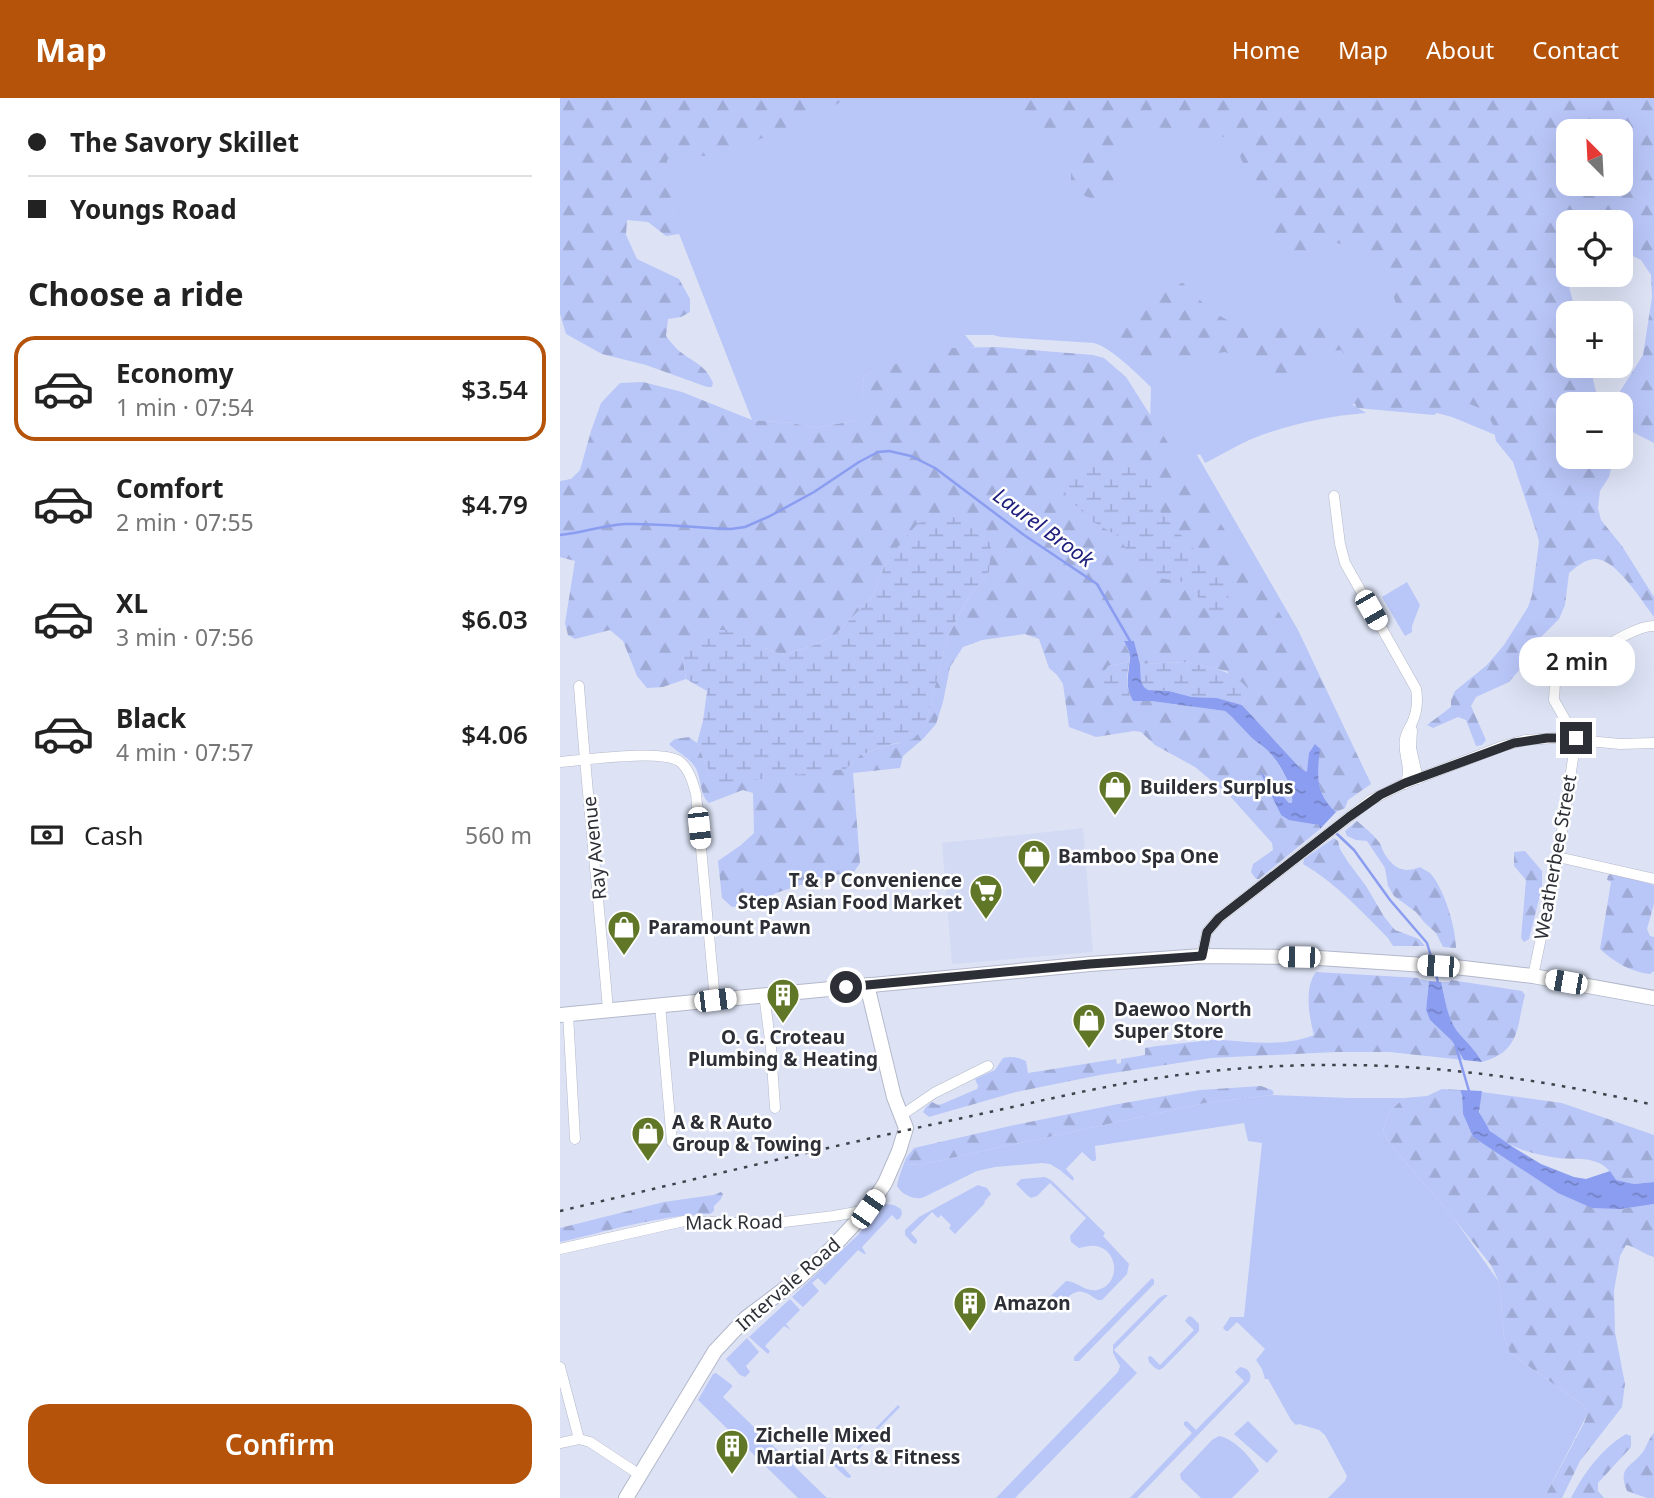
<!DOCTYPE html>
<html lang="en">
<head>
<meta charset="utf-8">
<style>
  body { margin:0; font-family:"Noto Sans",sans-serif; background:#f6f6f6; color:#222; height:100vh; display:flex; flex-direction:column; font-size:26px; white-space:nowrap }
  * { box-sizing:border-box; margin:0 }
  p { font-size:23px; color:#767676 }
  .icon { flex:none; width:38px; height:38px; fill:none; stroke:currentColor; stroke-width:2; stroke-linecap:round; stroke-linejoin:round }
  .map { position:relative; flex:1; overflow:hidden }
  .side { display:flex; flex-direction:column; background:#fff; width:560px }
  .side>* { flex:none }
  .banner { display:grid; align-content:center; height:154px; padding:0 28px; background:#fff }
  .needle { width:46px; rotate:336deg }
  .tools { position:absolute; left:996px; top:21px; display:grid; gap:14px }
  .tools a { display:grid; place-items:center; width:77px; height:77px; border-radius:14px; background:#fff; box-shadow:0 7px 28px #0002; font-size:35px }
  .end { position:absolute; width:32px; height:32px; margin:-16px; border:9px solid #2d2f36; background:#fff; box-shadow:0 0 0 4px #fff }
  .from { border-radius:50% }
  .bubble { position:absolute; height:49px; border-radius:21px; background:#fff; box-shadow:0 7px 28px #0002; font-size:23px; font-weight:600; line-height:49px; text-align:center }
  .car { position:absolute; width:21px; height:42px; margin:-21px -10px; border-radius:9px; box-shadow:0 0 5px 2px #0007; background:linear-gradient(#fff 24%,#345 0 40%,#fff 0 76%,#345 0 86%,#fff 0) }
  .banner b { display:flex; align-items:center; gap:24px; height:66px; font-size:26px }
  .banner b+b { border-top:2px solid #e0e0e0 }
  .banner i { width:18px; height:18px; background:#222 }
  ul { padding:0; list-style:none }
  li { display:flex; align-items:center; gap:21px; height:105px; margin:0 14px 10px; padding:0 14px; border:4px solid transparent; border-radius:21px }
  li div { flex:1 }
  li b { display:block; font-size:26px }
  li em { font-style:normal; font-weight:600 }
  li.current { border-color:#b45309 }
  li>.icon { width:63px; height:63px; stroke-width:1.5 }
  h2 { padding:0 28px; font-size:32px; line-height:84px }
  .pay { display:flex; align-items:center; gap:18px; height:77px; padding:0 28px; font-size:26px }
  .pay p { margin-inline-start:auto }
  .cta { display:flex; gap:14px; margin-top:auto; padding:14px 28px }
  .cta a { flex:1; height:80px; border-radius:21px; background:#b45309; color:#fff; font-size:28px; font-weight:600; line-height:80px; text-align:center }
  header { display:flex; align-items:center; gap:42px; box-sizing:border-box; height:98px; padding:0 35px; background:#b45309; color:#fff }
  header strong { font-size:33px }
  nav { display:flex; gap:38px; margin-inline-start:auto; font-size:24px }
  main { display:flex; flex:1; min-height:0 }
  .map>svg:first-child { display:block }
  .built { fill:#d3daf4 }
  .green { fill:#b9c6f8 }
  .forest { fill:url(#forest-firs); fill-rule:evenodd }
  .wetland { fill:url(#wetland-marsh) }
  .water { fill:url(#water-ripples) }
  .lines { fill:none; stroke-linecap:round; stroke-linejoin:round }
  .stream { stroke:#8b9df0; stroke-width:2.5 }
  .minor-casing { stroke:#b3b8ca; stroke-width:11 }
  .secondary-casing { stroke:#b3b8ca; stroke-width:16 }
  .minor { stroke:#fff; stroke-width:10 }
  .secondary { stroke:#fff; stroke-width:14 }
  .rail { stroke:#40434b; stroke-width:2.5; stroke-dasharray:3.5 7; stroke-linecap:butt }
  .route { stroke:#2d2f36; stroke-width:9 }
  .labels { text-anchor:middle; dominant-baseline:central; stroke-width:5; stroke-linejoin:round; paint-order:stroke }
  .poi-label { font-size:19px; font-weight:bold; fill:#2d2f36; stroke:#fff; text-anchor:start }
  .street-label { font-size:19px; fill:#2d2f36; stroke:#fff }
  .water-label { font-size:21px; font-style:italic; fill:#20207e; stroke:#fff }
</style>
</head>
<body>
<header>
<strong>Map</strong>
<nav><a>Home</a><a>Map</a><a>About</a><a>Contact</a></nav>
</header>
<main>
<section class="side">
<div class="banner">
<b><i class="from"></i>The Savory Skillet</b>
<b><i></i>Youngs Road</b>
</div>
<h2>Choose a ride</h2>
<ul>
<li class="current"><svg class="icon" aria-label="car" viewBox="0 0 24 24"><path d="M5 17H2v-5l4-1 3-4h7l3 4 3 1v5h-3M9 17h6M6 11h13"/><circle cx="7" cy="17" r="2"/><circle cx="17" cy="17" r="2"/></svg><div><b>Economy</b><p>1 min · 07:54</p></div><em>$3.54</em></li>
<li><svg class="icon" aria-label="car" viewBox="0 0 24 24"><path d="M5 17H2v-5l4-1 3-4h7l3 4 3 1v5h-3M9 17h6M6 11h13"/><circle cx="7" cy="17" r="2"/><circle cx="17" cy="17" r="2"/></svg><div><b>Comfort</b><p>2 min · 07:55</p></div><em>$4.79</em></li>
<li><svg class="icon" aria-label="car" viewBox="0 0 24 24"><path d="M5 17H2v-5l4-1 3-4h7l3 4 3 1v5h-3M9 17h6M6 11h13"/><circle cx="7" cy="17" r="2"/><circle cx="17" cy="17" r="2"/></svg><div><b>XL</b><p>3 min · 07:56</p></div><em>$6.03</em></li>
<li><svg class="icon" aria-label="car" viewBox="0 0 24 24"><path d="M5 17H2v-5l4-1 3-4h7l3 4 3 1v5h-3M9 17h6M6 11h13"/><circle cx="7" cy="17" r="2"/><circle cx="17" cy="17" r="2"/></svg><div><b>Black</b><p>4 min · 07:57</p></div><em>$4.06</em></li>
</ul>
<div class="pay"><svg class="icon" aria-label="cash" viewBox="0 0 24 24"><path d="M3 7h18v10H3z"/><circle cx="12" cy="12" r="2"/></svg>Cash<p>560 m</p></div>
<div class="cta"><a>Confirm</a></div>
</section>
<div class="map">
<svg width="1094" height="1400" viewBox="0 0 1094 1400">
  <defs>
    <pattern id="forest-firs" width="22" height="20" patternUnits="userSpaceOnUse" patternTransform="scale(1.75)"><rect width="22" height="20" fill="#b9c6f8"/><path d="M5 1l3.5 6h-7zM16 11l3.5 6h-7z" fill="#9faad5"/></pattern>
    <pattern id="wetland-marsh" width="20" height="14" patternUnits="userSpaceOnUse" patternTransform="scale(1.75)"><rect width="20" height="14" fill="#b9c6f8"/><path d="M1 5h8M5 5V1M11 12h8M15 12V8" fill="none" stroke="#9faad5"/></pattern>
    <pattern id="water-ripples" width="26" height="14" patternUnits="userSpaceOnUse" patternTransform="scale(1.75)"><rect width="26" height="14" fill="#8b9df0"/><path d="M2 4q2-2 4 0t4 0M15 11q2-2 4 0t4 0" fill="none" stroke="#7280c3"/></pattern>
  </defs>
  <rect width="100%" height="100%" fill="#dde3f5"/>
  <path class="built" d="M523,730L533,854L392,866L382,745Z"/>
  <g class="green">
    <path d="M0,0H692L988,94L1014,215H1008V359L977,364L938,338L892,319L862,311L806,305L792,306L806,315C768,318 730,326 694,340C677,347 661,357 645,365L640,356L637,357L738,532L811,686L590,331L591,289C577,276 552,250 534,245L441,239L433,237H405L415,249L362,259L304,278L302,291L306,317L293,323L255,330L232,325L192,322L80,36Z"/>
    <path d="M847,484L860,507L852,528V534L845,538L822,499Z"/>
    <path d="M712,997L789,1000H844L829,1014L823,1033L830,1046L895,1122L939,1184L944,1238L950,1255L1023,1307L1027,1317L984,1400H768L785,1383L787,1378L765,1337L759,1332L739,1326L736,1327L731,1322L708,1281H705L702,1271L696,1262L705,1251L677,1224L668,1233H666L663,1230L670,1219H684L702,1045L688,1043L684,1025L535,1048L536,1061L535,1063H532L522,1054L506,1071L514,1080L513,1083L500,1072L490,1066L482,1065L435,1069L417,1073L362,1100C353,1101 342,1097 337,1088L339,1079L346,1060L347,1066L359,1067L645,1005Z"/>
    <path d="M485,1079L491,1082L545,1135L543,1138L569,1166L567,1176L542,1202H538C525,1194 519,1188 506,1201L501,1197L490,1209L485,1204L506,1183C517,1183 524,1194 537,1192C561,1187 559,1152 536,1148C530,1147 525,1149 519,1150L511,1144L510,1138L526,1120L490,1085L477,1098L471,1100L467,1097L456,1086L461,1081Z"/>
    <path d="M418,1087L427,1090L431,1096L424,1104L425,1105L395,1136L389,1130L391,1127L381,1117L378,1120L372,1114L351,1135L357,1142V1145L354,1146L345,1137V1132L359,1119Z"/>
    <path d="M325,1106L334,1107L341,1111L342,1116L340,1120L337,1122L332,1117L302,1149L306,1156H304L298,1152L265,1187L258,1180L252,1185L259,1193L243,1209L232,1199L298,1137C306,1129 316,1111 325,1106Z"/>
    <path d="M592,1180L594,1182V1186L519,1263H514V1259Z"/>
    <path d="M604,1197H608L554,1252L577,1275L455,1400H436L558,1274L560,1268L553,1255V1247L599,1200Z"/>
    <path d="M230,1201L240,1212L226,1226L231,1232L224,1228L205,1248L210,1253L208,1256L189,1239Z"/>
    <path d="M629,1218L632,1219L639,1226V1233L603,1270L599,1272L595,1270L589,1264L588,1259L591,1258L600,1267L634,1232L625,1223Z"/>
    <path d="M187,1240L199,1254L186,1268L190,1274L185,1279L180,1277L166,1261Z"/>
    <path d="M680,1269C689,1270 693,1277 689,1284L577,1400H570L632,1335L624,1327V1324L627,1323L636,1332L684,1283L675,1274Z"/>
    <path d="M156,1275L172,1287V1289L163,1299L267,1400H238L138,1302L153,1276Z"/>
    <path d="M338,1307L340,1309L282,1368L291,1378L290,1380L286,1379L272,1366V1361L274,1360L281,1366Z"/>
    <path d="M688,1323L718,1353L707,1365L674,1336Z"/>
    <path d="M659,1338C675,1341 691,1360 699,1373L672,1400H641L621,1381L620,1376L652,1342Z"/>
  </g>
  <g class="forest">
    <path d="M0,0H286C267,14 244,21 223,31C202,40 179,51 157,56C142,59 129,59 114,56L107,62L108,85L119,118L121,133L119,136L106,138L88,124L67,122L66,137L77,161L119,181L130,201V214L121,219L108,221L106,238C109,242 113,247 117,251C132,265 144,264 153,285L152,289H147L86,267L42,256L6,236L0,216Z"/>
    <path d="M453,0H1094V345L1061,328L1060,306H1056L1059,295L1083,257L1092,199L1091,177L1081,162L1061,152L1060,124H1008V168L1005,174L1016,215H1008V268H1030L1036,294L1037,306H1008V359H1052L1053,362L1049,379L1040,393L1038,410L1041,422L1062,448L1094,499V519C1082,503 1055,459 1034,461C1024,462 1016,469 1009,475L1005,507L999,521L977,543L961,570L949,584L916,599L911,608L926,642L922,647L916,648L906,622L898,619L873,630L867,627L891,609V602L895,593L927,567L944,547L968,509L972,497L979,444L977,436L953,364L936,343L933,327L926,313L889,297L881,312L874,317L797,310L788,292L790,264L781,252C767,253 753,255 741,263C723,275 732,280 707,282L689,264L665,254L615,261L578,262L558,252L553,230L561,213L593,191L623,185L651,213L678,228L773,225L822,229L838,224L837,210L830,184L817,167L783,146L770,144L747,165L728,166L713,149L717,117L712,97C687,79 683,69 674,40L591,31L565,38L556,51L553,94L548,107L525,98L511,87V69L523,46L515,38L474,32L461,20L455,2ZM1008,33H1060V86H1008Z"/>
    <path d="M436,249L533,257L544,260L566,279L624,370L755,569L811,686L788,702L785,710L776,714C755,696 757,676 759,651L748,675L740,670L682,607L685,599L667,573L625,564L580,566L574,543L564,544L570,556L569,564L548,568L559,603H591L665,613C674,620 681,629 689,637C695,644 703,648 710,655C720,667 733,689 732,705H729L700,674L721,717L759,727L760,731L699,781H696L691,774L693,766L713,752L712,745L670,698L635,669L595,647L581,634L574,633L536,639L509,629L503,586L497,577L489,570L479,541L465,536L422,542L403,549L390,569L383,604L376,626L363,641L343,658L340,670L293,675L300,765L294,774L269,778L216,795L197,805L172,809L162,800L158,763L181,747L194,735L193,695L183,692L149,705C139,696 142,680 135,669C128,658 117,655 109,646L115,641L129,639L137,645L149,673L286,671L299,658L321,649L339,645L365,628L387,540L407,502L429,474L327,462L312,499L276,536L252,548L222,557L204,550L122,556L126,581L103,589L87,590L77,578L63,543L50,532L15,541L8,537L5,525L15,463L0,459V383L11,381L20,372L31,333L41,305L60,285L83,284L122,294L192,322L232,325L255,330L293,323L305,317L302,291L304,278L344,263L393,250Z"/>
    <path d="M797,723C804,729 812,735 818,743C822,747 822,753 826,758C835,772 846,775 860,769C863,771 867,773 870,775C884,790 896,830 896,850L883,849L876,835L864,824L856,814L834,798L828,788L825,770L807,743L796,742L787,738L785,733Z"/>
    <path d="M774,740L778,743L780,751L788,764L806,788L825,820L835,832L859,841L865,848H833L828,840C801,813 776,785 743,766L744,761Z"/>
    <path d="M965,753L982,773V789L969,841L964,844L961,840L966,782L954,768V754Z"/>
    <path d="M1051,775H1054L1094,787V806L1087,831L1090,838L1094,839V873L1090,876C1071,874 1054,864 1040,851L1051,784L1047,782L1048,778Z"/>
    <path d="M756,874L859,880V881L869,883L866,912L870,922L892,943L904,962L829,954H776L651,960L540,977L456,994L369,1019L363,1014L366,1009L372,1004L378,1007L382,1006L417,991L418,988L415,981L435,972L443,960C452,958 457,959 466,963L468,975L556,961L557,966L561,965V961L585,957V950C601,947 617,946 634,944C643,943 652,941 661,942C692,944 724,949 754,937C749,919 744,889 756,874Z"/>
    <path d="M891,882L962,893L965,897C956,930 961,953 922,964C915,951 906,944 897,933C887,919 885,900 881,884H889Z"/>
    <path d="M701,988L712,992L714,995L712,997L645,1005L359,1067L347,1066L346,1060L354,1050L450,1028L558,1006L640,992Z"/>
    <path d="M882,991L900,992L902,997L903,1016L913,1039L940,1056L1061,1111L1094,1106V1159C1083,1156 1075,1148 1066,1147L1060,1158L1054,1193L1055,1234L1065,1286L1062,1309L1020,1363L1002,1400H984L1024,1325L1027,1317L1023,1307L950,1255L944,1238L939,1184L931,1167L895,1122L830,1046L823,1033L829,1014L844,1000L867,998Z"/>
    <path d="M922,994L1002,1005L1094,1037V1084L1074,1086L1055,1082C1051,1074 1046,1067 1036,1064C1024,1059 1011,1062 998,1060C970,1056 930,1046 920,1015C918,1009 920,1000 922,994Z"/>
    <path d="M161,1094L163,1096L161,1101L154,1108V1113L150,1116C99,1117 49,1133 0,1144V1130L104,1104L153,1097Z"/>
    <path d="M1094,1335V1400H1087L1067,1393C1058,1369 1069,1371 1082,1355C1087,1349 1088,1341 1094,1335Z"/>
    <path d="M1066,1336L1071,1338V1349L1038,1385V1393L1044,1400H1011C1024,1375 1041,1351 1066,1336Z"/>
  </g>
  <g class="wetland">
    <path d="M531,368L571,369L589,381L601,415L640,458L662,477L670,505L665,520L658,522L642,506L630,485L592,479L571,462L560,439L533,424L506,398L503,382Z"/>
    <path d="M390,418L417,428L431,447L429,474L407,502L387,540L365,629L353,641L321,649L299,658L286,671L161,686L149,673L137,645L143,623L147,593L126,581L122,556L149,532H191L204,550L222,557L252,548L276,536L312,499L327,462L358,425Z"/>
    <path d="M569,564C567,578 565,591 573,603H559L546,594L542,576L548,568Z"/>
    <path d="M625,564C653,570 669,570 690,592L685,599L682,607L657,600L632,599L609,593L588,592L584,589L581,583L580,566Z"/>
  </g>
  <g class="water">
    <path d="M564,543H574L580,566L581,583L584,589L588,592L609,593L632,599L657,600L682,607L740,670L747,674L749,655L755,646L760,651C757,676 755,696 776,714L760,731L759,727L729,722L721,717L699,672L729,705H732C734,690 720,666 710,655C704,648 695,644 689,637C681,629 674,620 665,613L591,603H573C564,588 569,575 570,559C570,553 566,548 564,543Z"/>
    <path d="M869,883L881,884C885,900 887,919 897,933C906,944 915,951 922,964L904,962L892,943L870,922L866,912Z"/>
    <path d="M900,992L922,993L919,1014L930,1033L953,1049L981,1066L1014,1079L1026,1081L1050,1073L1056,1082L1074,1086L1094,1084V1106L1061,1111L1032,1110L998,1095L913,1039L903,1016L902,997Z"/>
  </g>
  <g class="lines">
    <g class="stream">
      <path d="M0,437C22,435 43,427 66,426C101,425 136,430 171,431L185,429L210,418L254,394L299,364L318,354L329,353L351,358L375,370L464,437L537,486L570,543"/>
      <path d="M775,734L794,752L830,802L867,845L872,862"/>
      <path d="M875,871L878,885"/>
      <path d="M896,949L909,993"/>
    </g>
    <defs>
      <g id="minor">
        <path d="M774,398L780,446L785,465L856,591C858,602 857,614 852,625C849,630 846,635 845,641C842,656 853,671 845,686"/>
        <path d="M19,588C27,696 39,804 48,912"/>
        <path d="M852,632L851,650L858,681"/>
        <path d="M0,664C25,662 100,651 119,663C129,670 133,685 136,696L155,902"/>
        <path d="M998,759L1094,781"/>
        <path d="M642,858L647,834L659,820L811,702L841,687L943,648L965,642L996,640L1060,646L1094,645"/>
        <path d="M973,878L998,759L1016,641L994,602L995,585L998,579L1003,574C1025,563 1072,527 1094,528"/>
        <path d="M204,896L211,950L215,1010"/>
        <path d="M100,907L112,1044"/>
        <path d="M8,916L15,1041"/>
        <path d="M342,1017L374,995L428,968"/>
        <path d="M0,1151L124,1123L207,1126L274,1118L307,1112"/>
        <path d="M0,1269L19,1341"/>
        <path d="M0,1345L19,1341L30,1344L80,1377"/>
      </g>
      <g id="secondary">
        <path d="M0,917L530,866L642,858L744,859L895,869L973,878L1094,900"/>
        <path d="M66,1400L155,1253L186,1220L239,1180L271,1151L308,1111L325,1085L339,1053L346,1030L334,999L307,887"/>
      </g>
    </defs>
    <use href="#minor" class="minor-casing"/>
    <use href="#secondary" class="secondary-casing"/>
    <use href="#minor" class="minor"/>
    <use href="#secondary" class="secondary"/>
    <path class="rail" d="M0,1113C123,1084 247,1054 370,1027C432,1014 494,999 556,987C625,974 697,967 767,967C880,966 985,982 1094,1007"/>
  </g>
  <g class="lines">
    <path class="route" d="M286,889L530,866L642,858L647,834L659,820L789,719L820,697L845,685L954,645L987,640H1016"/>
  </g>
  <defs>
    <symbol id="shop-pin" viewBox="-11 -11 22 30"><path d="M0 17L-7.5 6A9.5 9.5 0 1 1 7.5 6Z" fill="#617728" stroke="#fff"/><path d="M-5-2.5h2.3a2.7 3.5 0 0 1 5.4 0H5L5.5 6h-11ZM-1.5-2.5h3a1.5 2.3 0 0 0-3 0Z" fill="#fff"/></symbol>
    <symbol id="supermarket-pin" viewBox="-11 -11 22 30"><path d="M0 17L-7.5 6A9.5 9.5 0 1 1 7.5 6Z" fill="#617728" stroke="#fff"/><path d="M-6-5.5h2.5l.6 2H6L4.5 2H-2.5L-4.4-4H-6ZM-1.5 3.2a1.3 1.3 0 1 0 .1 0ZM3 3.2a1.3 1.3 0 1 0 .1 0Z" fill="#fff"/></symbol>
    <symbol id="building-pin" viewBox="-11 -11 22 30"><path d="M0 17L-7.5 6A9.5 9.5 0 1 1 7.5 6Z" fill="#617728" stroke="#fff"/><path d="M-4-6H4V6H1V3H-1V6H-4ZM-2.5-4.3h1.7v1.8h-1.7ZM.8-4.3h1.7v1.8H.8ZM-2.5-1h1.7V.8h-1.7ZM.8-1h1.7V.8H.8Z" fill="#fff"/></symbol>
  </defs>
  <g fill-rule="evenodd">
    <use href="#shop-pin" x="536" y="670" width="38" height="52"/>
    <use href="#shop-pin" x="455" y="739" width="38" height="52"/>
    <use href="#supermarket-pin" x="407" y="774" width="38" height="52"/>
    <use href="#shop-pin" x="45" y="810" width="38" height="52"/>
    <use href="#building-pin" x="204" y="878" width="38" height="52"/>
    <use href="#shop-pin" x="510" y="903" width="38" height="52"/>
    <use href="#shop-pin" x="69" y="1016" width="38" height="52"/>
    <use href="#building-pin" x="391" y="1186" width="38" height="52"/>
    <use href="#building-pin" x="153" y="1329" width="38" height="52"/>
  </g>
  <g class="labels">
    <g class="poi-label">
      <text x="580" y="689">Builders Surplus</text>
      <text x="498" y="758">Bamboo Spa One</text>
      <text x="402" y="782" text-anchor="end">T &amp; P Convenience<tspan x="402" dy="22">Step Asian Food Market</tspan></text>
      <text x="88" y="829">Paramount Pawn</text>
      <text x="554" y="911">Daewoo North<tspan x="554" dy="22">Super Store</tspan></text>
      <text x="223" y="939" text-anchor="middle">O. G. Croteau<tspan x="223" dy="22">Plumbing &amp; Heating</tspan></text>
      <text x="112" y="1024">A &amp; R Auto<tspan x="112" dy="22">Group &amp; Towing</tspan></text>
      <text x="434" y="1205">Amazon</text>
      <text x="196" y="1337">Zichelle Mixed<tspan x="196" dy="22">Martial Arts &amp; Fitness</tspan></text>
    </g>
    <g class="street-label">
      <text transform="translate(34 750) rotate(-96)">Ray Avenue</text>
      <text transform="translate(995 759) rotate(-80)">Weatherbee Street</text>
      <text transform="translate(174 1124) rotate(-1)">Mack Road</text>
      <text transform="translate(228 1186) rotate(-41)">Intervale Road</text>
    </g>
    <g class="water-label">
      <text transform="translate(484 429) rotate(36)">Laurel Brook</text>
    </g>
  </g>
</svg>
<div class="tools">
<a><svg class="needle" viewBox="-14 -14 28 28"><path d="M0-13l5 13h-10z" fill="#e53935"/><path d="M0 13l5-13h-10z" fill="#767676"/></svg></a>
<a><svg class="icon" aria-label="locate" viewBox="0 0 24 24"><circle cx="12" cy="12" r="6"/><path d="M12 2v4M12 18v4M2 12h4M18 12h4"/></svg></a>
<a>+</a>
<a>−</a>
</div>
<i class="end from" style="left:286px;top:889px"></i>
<i class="end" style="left:1016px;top:640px"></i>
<div class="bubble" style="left:959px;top:539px;width:116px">2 min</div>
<i class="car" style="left:811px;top:512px;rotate:150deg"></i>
<i class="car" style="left:139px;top:730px;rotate:174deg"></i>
<i class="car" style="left:739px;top:859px;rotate:271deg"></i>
<i class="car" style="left:878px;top:868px;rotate:274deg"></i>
<i class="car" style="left:1006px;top:884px;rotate:280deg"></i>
<i class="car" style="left:155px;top:902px;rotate:83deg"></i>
<i class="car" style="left:308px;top:1111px;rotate:35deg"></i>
</div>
</main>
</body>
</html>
